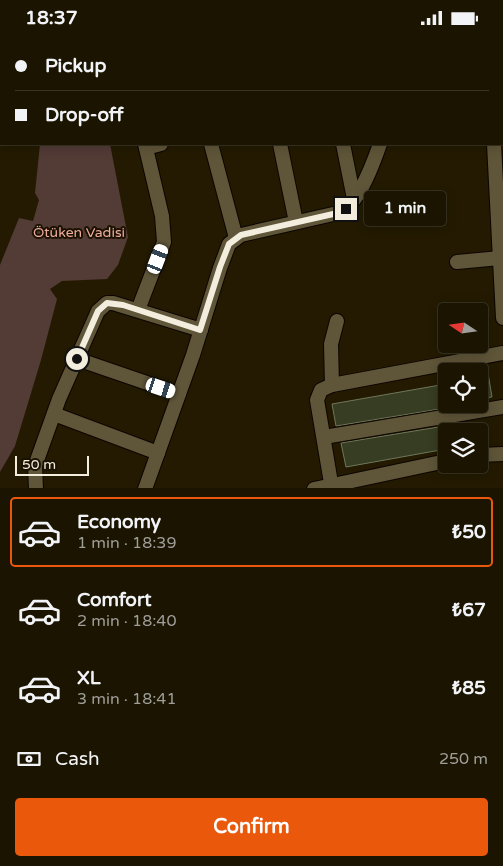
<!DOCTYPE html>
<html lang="en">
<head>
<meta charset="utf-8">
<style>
  body { margin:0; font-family:"Varela Round",sans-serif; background:#231d0b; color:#f1f3f6; height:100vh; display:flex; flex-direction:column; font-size:19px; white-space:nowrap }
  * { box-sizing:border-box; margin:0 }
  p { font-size:16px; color:#9f9e99 }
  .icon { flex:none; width:28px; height:28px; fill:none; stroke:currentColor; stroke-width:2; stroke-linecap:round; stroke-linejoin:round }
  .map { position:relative; height:453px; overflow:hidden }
  .panel { display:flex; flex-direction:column; background:#1a1401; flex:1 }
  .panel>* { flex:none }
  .top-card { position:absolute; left:0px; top:0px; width:504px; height:110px; box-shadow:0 2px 12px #0003,0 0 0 1px #383323; display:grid; align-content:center; height:110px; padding:0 15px; background:#1a1401 }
  .needle { width:32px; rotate:283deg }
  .fabs { position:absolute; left:438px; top:268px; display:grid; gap:10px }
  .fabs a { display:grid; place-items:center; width:50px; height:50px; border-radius:5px; background:#1a1401; box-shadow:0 2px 12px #0003,0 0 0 1px #383323; font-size:25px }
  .scale { position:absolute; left:15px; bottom:12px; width:74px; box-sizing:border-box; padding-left:5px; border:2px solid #f3eddd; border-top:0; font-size:14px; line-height:18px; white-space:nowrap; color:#f3eddd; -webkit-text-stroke:4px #1a1100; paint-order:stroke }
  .end { position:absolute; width:22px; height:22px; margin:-11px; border:6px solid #f3eddd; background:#111; box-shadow:0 0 0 2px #111 }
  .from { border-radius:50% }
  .bubble { position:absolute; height:35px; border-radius:5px; background:#1a1401; box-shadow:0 2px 12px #0003,0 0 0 1px #383323; font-size:16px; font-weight:700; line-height:35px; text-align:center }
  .car { position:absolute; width:15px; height:30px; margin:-15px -8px; border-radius:6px; box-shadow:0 0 4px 1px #0007; background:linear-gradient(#fff 24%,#345 0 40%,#fff 0 76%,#345 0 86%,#fff 0) }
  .top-card b { display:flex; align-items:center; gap:18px; height:48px; font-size:19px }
  .top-card b+b { border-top:1px solid #383323 }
  .top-card i { width:12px; height:12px; background:#f1f3f6 }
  ul { padding:9px 0 0; list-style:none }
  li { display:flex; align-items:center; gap:15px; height:70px; margin:0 10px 8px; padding:0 5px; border:2px solid transparent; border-radius:5px }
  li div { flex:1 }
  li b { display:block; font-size:19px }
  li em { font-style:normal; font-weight:700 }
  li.on { border-color:#ea580c }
  li>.icon { width:45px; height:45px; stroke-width:1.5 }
  .pay { display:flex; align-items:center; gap:12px; height:55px; padding:0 15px; font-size:19px }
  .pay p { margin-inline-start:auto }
  .primary-button { display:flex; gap:10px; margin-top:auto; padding:10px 15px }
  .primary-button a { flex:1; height:58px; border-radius:5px; background:#ea580c; color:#fff; font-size:20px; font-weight:700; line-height:58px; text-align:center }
  .status { display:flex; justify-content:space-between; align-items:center; height:35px; padding:0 25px; background:#1a1401; direction:ltr }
  .status svg { height:14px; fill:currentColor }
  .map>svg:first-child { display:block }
  .green { fill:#533b36 }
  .building { fill:#373d22; stroke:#70775a }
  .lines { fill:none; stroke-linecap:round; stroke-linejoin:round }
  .minor-casing { stroke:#0c0500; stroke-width:16 }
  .minor { stroke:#5f5539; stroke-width:14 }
  .route { stroke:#f3eddd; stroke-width:6 }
  .labels { text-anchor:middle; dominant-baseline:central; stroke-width:4; stroke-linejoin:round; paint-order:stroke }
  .park-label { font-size:14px; fill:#edac9e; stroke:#1a1100 }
</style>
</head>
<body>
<div class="status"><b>18:37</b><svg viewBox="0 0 49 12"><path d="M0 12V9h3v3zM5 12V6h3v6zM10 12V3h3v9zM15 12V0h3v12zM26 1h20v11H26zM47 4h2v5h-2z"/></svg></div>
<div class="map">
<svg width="503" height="454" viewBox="0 0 503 454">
  <rect width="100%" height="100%" fill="#231a01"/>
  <path class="green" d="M40,109H110L128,202L118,230L107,244L62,246L50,254L57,264L41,325L15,411L0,437V230L19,183L33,186L39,165L35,158Z"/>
  <g class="building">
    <path d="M488,338L492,362L479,364V340Z"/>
    <path d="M446,349V373L336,391L332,369Z"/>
    <path d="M463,388L465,396H446V414L346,432L341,408Z"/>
  </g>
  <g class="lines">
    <defs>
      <g id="minor">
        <path d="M174,0L177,1"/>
        <path d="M257,0V1"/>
        <path d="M322,0V1"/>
        <path d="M391,0V1"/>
        <path d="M491,0V1"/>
        <path d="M25,1V0"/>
        <path d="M502,7H503"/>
        <path d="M0,34L1,35"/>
        <path d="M0,64L1,60"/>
        <path d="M211,109L236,203"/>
        <path d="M280,109L296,187"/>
        <path d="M343,109L354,164"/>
        <path d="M494,109L503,283"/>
        <path d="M146,113L161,109"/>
        <path d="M457,227L500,223"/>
        <path d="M138,275L164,207L162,181L145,109"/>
        <path d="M77,324L179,359"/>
        <path d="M332,350L331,309L337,286"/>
        <path d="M54,379L158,418"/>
        <path d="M324,402L503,372"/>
        <path d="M479,420L503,419"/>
        <path d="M36,454L35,431L59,364L98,276L107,268H113L201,295"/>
        <path d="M145,454L193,320L220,233L229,209L241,200L342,177C360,165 373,129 380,109"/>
        <path d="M314,454L446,426"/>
        <path d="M332,454L317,365L321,355L332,350L503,318"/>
      </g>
    </defs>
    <use href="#minor" class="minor-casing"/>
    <use href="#minor" class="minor"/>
  </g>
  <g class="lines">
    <path class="route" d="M77,324L98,276L107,268L123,270L200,295L220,232L229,209L241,200L342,177L346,174"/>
  </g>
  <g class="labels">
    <g class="park-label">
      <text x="79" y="197">Ötüken Vadisi</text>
    </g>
  </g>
</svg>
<div class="fabs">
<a><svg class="needle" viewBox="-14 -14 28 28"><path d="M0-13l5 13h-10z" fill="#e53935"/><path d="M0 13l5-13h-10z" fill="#9f9e99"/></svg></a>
<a><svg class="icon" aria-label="locate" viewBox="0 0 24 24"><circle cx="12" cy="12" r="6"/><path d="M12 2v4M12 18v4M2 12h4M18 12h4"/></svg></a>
<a><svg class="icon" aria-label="layers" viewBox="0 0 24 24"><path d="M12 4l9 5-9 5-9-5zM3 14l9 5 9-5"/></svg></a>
</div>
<div class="scale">50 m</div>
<i class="end from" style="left:77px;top:324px"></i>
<i class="end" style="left:346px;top:174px"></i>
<div class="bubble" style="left:364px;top:156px;width:82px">1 min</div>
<i class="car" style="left:158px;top:224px;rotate:21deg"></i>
<i class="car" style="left:161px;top:353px;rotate:108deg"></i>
<div class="top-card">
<b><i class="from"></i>Pickup</b>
<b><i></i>Drop-off</b>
</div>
</div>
<section class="panel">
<ul>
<li class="on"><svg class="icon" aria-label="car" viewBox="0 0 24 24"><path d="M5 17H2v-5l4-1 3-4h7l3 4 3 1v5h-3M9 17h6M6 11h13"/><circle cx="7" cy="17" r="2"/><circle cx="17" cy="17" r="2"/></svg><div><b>Economy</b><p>1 min · 18:39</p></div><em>₺50</em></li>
<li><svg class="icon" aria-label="car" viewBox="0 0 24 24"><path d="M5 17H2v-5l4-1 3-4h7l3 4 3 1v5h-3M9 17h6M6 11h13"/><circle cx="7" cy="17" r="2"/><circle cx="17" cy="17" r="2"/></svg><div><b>Comfort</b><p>2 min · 18:40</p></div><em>₺67</em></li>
<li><svg class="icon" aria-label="car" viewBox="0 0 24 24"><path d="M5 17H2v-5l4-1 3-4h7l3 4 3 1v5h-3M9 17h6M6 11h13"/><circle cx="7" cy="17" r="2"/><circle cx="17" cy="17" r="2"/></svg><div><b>XL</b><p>3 min · 18:41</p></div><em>₺85</em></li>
</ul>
<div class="pay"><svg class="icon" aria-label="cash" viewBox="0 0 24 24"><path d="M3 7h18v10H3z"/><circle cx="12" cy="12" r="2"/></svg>Cash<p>250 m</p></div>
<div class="primary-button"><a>Confirm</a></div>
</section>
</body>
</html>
